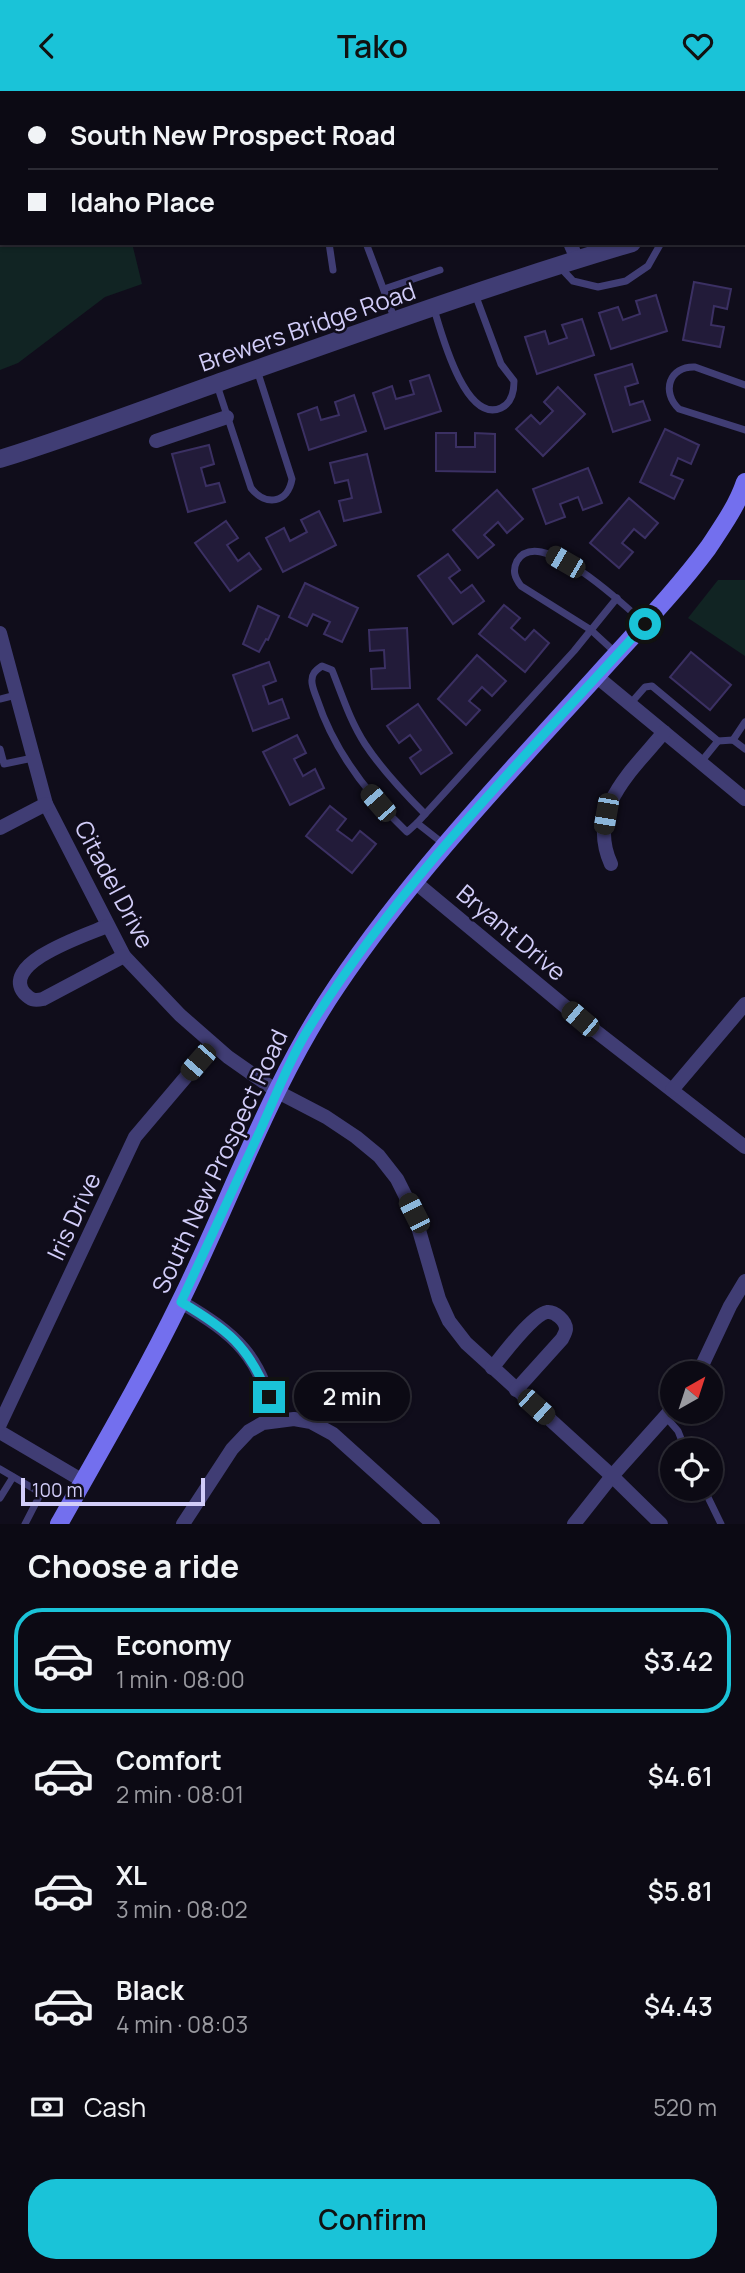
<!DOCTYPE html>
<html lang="en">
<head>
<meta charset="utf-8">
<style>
  body { margin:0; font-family:Manrope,sans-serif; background:#15131d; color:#f1f3f6; height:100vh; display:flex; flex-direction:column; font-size:26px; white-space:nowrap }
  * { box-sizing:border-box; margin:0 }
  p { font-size:23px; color:#9a9aa0 }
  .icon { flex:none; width:38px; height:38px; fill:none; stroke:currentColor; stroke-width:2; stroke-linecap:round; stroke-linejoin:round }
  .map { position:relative; height:1433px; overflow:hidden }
  .sheet { display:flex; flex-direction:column; background:#0c0a14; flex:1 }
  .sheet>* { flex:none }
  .hud { position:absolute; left:0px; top:0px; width:746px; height:154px; box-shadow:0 2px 5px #0004,0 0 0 2px #2c2b34; display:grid; align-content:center; height:154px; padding:0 28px; background:#0c0a14 }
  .needle { width:46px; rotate:39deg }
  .controls { position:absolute; left:660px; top:1270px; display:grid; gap:14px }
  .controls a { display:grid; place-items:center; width:63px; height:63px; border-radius:50%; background:#0c0a14; box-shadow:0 2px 5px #0004,0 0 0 2px #2c2b34; font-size:35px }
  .scale { position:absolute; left:21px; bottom:18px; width:184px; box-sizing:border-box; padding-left:7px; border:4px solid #d2cdf9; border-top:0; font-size:19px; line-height:24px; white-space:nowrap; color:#d2cdf9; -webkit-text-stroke:5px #100d1b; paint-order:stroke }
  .end { position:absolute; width:32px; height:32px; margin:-16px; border:9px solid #1ac3d8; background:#111; box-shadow:0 0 0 4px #111 }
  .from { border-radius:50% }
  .bubble { position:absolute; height:49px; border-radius:24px; background:#0c0a14; box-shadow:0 2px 5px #0004,0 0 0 2px #2c2b34; font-size:23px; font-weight:600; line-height:49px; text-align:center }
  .car { position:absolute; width:21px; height:42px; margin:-21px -10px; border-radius:9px; box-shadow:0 0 5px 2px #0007; background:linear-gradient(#222 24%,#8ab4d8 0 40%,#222 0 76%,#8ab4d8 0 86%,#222 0) }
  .hud b { display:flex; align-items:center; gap:24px; height:66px; font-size:26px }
  .hud b+b { border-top:2px solid #2c2b34 }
  .hud i { width:18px; height:18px; background:#f1f3f6 }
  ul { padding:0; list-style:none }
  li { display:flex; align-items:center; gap:21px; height:105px; margin:0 14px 10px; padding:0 14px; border:4px solid transparent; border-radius:28px }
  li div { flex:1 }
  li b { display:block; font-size:26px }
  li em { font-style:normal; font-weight:600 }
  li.current { border-color:#1ac3d8 }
  li>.icon { width:63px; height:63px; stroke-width:1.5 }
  h2 { padding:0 28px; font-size:32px; line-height:84px }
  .pay { display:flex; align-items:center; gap:18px; height:77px; padding:0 28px; font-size:26px }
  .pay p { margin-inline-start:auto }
  .button { display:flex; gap:14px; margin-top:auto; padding:14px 28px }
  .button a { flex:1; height:80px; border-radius:28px; background:#1ac3d8; color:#111; font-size:28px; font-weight:600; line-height:80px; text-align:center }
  header { display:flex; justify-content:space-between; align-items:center; height:91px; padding:0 28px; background:#1ac3d8; color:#111; font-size:32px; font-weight:600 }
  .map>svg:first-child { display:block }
  .green { fill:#112423 }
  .building { fill:#221b39; stroke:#3b3063; stroke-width:2 }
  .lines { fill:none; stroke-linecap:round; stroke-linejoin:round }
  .service { stroke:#403d74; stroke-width:7 }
  .minor { stroke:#403d74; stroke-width:14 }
  .tertiary { stroke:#403d74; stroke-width:18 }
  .secondary { stroke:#736fee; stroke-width:18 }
  .route { stroke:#1ac3d8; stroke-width:9 }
  .labels { text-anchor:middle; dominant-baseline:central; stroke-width:5; stroke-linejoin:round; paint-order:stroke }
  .street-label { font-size:24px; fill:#d2cdf9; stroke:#100d1b }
</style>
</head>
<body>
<header><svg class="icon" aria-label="back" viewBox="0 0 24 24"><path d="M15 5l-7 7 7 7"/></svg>Tako<svg class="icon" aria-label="heart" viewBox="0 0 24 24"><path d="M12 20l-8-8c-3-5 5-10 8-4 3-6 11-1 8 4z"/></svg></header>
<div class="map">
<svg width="745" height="1433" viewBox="0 0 745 1433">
  <rect width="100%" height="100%" fill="#100d1b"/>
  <g class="green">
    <path d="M0,0H414L415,2H2V152H132L142,193L105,206L18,272L0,279Z"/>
    <path d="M718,489H745V565L688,527Z"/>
  </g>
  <g class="building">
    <path d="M694,191L731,198L727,218L714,215L711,234L724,236L720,256L683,249Z"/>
    <path d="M656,204L667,240L611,258L599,222L618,216L623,229L640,223L636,210Z"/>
    <path d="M582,228L594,264L537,283L525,246L545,240L549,253L567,247L562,234Z"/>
    <path d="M632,273L638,292L625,296L630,314L643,310L650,329L613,341L595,284Z"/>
    <path d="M429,284L441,320L385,338L373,302L392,295L396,308L414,303L410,290Z"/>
    <path d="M558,296L585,323L543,365L516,338L531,324L540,333L553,320L544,311Z"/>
    <path d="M354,304L366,340L309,359L298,323L317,316L321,329L339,324L335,311Z"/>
    <path d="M665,338L699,354L691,373L678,367L671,384L683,389L674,408L640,391Z"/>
    <path d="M436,342H456V356H475V342L495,343V381L436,380Z"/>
    <path d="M209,354L214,373L201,377L206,395L219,392L225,411L188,421L172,363Z"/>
    <path d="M367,363L381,421L344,430L339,410L352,407L348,389L335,392L330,372Z"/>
    <path d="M588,377L602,412L583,419L578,406L560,413L565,426L546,433L533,398Z"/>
    <path d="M497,399L523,428L507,442L498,431L484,444L494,454L478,467L453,439Z"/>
    <path d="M629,407L658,432L645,447L634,438L622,452L633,461L619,477L590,452Z"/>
    <path d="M319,420L336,454L283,481L266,447L284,437L290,450L307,441L301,429Z"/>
    <path d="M226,430L238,447L227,454L238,470L249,462L261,478L230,500L195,452Z"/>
    <path d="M448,463L460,479L449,487L461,502L472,494L484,510L453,533L418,485Z"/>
    <path d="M305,492L358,517L342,551L324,543L330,531L313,523L307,535L289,526Z"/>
    <path d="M504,514L520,527L511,537L525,549L534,539L549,552L525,581L479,543Z"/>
    <path d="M258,515L279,525L268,549L266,548L259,561L243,553Z"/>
    <path d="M407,537L410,597L372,598L371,578L385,577L384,559L370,560L369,539Z"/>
    <path d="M691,561L731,594L710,619L670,586Z"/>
    <path d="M477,564L506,590L492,605L482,596L469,610L480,619L466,634L438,608Z"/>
    <path d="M269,571L276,590L263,595L269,613L282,608L289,627L253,640L233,584Z"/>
    <path d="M418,613L452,662L421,683L410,667L421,659L410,644L399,652L387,635Z"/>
    <path d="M297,644L306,662L294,668L303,685L315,678L324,697L290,714L263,661Z"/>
    <path d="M330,715L346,728L337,739L352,750L360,740L376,753L352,782L306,745Z"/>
  </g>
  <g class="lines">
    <g class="service">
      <path d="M329,152L333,179"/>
      <path d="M366,152L395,229"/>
      <path d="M559,175L573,190L598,196L626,190L648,175L661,152"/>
      <path d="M384,198L440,179"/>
      <path d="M434,218C441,241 465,333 501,317C512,312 514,301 514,290L501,273L475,203"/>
      <path d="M217,294L251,397C266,416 288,412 292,388L257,279"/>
      <path d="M745,294L695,276C669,275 661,301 679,318L745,339"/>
      <path d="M617,507L591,539L617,563"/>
      <path d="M0,608L16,604"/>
      <path d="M630,613L645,596L652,595L718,650L701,671"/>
      <path d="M733,649L745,631"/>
      <path d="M718,650L733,649L745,658"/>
      <path d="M0,658L4,673L33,667"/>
      <path d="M417,732L407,741C368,704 334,660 317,608C314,600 309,589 314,582C316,579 319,577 322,575L332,579C342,604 350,630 365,653C382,679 403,701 425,723"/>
      <path d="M445,754L417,732L574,560L591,539L521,495C515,487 512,480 517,470C539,433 623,513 643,531"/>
      <path d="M665,1325L678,1340L686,1360"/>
      <path d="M0,1378L41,1402L25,1433"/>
      <path d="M704,1398L721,1433"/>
      <path d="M0,1407L13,1386"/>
    </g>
    <g class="minor">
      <path d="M517,0L518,2"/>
      <path d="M570,152L577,168"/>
      <path d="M156,350L227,326"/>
      <path d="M0,542L46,713L124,865L180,924L228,966L278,1001L326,1026L356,1046L379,1065L397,1088L414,1122L439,1208L449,1230L466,1252L612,1385L661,1433"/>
      <path d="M596,585L745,708"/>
      <path d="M0,737L46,713"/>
      <path d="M611,773C586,718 632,680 664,641"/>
      <path d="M415,791L580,928L745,1056"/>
      <path d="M107,835C89,843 0,871 24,902C31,909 34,910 43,908L124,865"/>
      <path d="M672,999L745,913"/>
      <path d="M181,1211C235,1243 262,1265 274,1330"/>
      <path d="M492,1277C503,1264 532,1224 547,1221C555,1220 566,1230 566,1238C566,1241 563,1246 562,1248L516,1299"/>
      <path d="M698,1283L730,1215L745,1190"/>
      <path d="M0,1333L135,1046L213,954"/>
      <path d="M0,1341L83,1390"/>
      <path d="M183,1433L232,1358L249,1340L263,1332L294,1328L311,1331L333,1343L433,1433"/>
      <path d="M574,1433L612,1385L672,1318"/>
    </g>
    <g class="tertiary">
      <path d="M744,120L745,119"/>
      <path d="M0,368C74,345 147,317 220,291C356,243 493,193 632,152"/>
    </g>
    <path class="secondary" d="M59,1433C100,1360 143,1287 180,1211C232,1106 271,992 337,895C411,785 503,688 592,590C631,546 673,504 708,457C722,436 737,415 745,391"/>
  </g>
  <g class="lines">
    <path class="route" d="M269,1306C249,1255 227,1238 181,1211C207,1154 233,1098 259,1042C275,1007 289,969 309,937C402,788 528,662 645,533"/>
  </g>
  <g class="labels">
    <g class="street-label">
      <text transform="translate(307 235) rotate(-19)">Brewers Bridge Road</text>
      <text transform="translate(115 793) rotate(62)">Citadel Drive</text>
      <text transform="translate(512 841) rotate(40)">Bryant Drive</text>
      <text transform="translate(219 1070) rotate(-65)">South New Prospect Road</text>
      <text transform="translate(73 1125) rotate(-65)">Iris Drive</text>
    </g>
  </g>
</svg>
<div class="controls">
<a><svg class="needle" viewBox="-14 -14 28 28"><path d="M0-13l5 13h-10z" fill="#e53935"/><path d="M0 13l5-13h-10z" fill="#9a9aa0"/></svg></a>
<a><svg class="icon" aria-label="locate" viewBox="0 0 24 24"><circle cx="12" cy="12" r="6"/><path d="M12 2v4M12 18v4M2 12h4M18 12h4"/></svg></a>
</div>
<div class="scale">100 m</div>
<i class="end from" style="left:645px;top:533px"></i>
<i class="end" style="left:269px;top:1306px"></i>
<div class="bubble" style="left:294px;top:1281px;width:116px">2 min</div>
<i class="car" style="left:565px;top:471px;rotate:300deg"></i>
<i class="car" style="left:378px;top:712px;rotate:319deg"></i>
<i class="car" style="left:606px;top:723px;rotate:190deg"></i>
<i class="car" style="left:580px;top:928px;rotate:310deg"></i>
<i class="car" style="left:198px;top:971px;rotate:221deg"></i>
<i class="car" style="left:414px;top:1122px;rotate:333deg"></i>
<i class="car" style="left:536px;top:1316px;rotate:132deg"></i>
<div class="hud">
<b><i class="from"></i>South New Prospect Road</b>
<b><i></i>Idaho Place</b>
</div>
</div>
<section class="sheet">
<h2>Choose a ride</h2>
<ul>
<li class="current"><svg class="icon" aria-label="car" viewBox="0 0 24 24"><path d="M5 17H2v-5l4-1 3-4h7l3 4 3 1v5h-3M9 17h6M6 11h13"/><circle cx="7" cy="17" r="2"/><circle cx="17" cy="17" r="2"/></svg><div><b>Economy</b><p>1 min · 08:00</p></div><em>$3.42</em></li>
<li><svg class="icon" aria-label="car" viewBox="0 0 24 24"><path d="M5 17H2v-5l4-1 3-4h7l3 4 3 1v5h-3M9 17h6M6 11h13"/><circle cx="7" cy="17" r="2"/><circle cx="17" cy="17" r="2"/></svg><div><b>Comfort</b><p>2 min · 08:01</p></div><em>$4.61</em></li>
<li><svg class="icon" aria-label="car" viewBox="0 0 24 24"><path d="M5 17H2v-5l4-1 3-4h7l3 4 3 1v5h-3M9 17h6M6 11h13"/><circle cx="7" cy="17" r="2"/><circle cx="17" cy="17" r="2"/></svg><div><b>XL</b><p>3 min · 08:02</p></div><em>$5.81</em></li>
<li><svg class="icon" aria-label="car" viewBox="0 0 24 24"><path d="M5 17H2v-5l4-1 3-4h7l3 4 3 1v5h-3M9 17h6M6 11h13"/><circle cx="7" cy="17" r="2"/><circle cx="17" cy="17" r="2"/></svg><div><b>Black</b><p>4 min · 08:03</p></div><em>$4.43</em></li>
</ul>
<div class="pay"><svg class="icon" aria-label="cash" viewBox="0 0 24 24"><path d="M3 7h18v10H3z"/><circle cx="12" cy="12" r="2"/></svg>Cash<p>520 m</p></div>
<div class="button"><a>Confirm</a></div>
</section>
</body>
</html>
